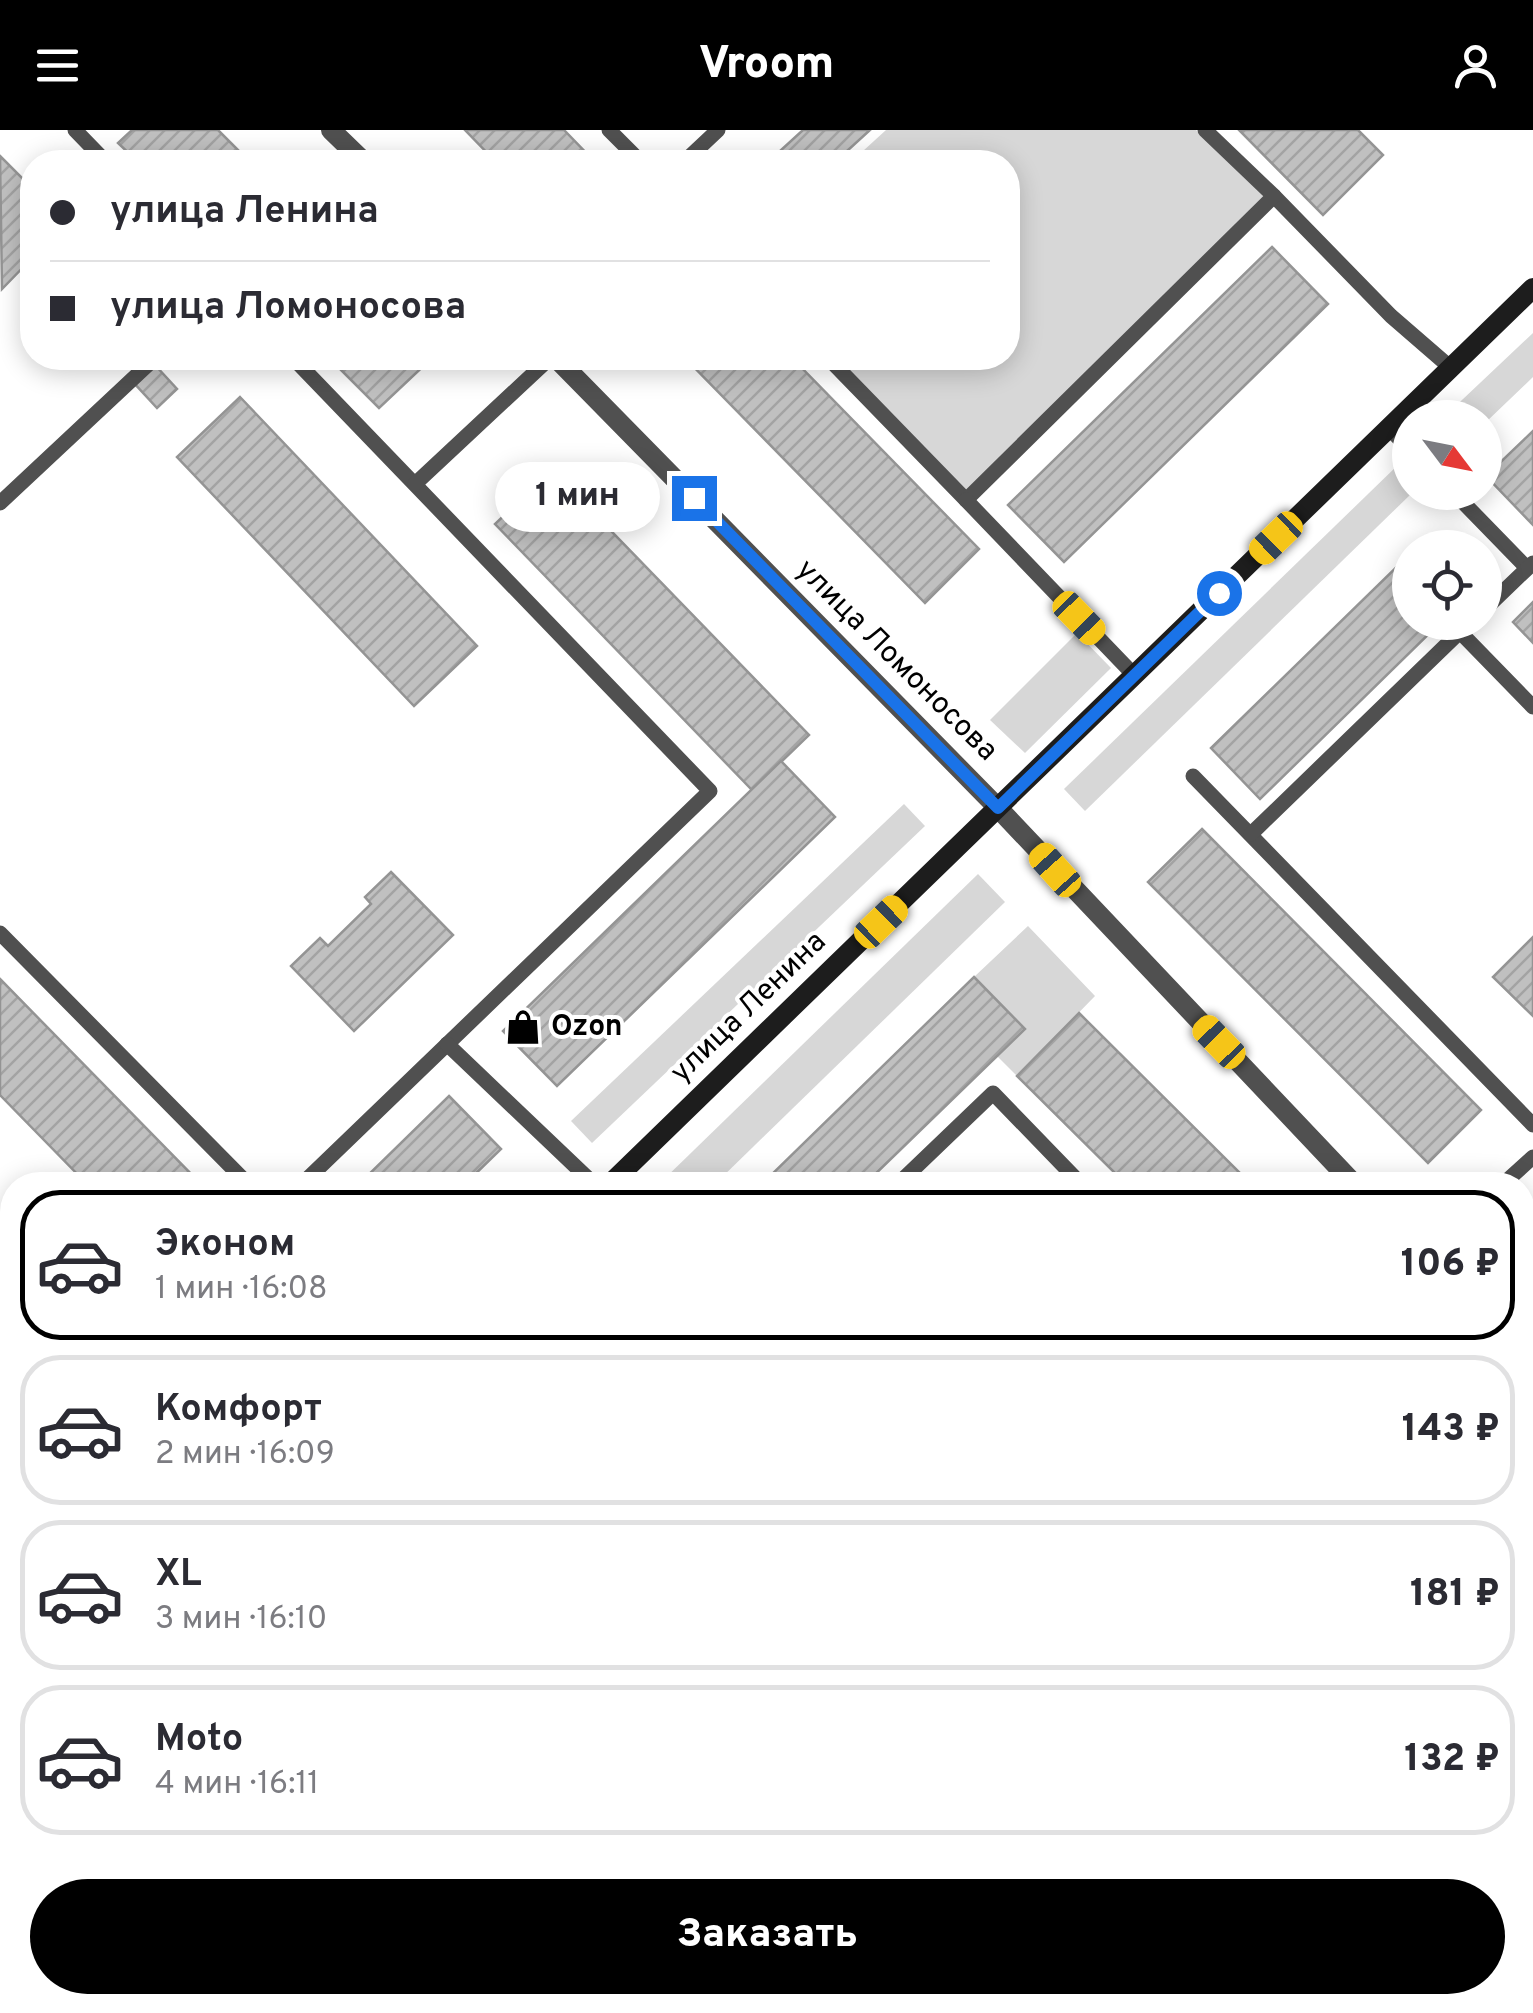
<!DOCTYPE html>
<html lang="ru">
<head>
<meta charset="utf-8">
<style>
  body { margin:0; font-family:Overpass,sans-serif; background:#f7f7f7; color:#2b2b33; height:100vh; display:flex; flex-direction:column; font-size:38px; white-space:nowrap }
  * { box-sizing:border-box; margin:0 }
  p { font-size:32px; color:#7c7c81 }
  .icon { flex:none; width:55px; height:55px; fill:none; stroke:currentColor; stroke-width:2; stroke-linecap:round; stroke-linejoin:round }
  .map { position:relative; flex:1; overflow:hidden }
  .sheet { position:absolute; left:0px; top:1042px; width:1535px; height:842px; display:flex; flex-direction:column; background:#fff; border-radius:40px 40px 0 0; box-shadow:0 5px 25px #0003 }
  .sheet>* { flex:none }
  .top-card { position:absolute; left:20px; top:20px; width:1000px; height:220px; border-radius:40px; box-shadow:0 5px 25px #0003; display:grid; align-content:center; height:220px; padding:0 30px; background:#fff }
  .needle { width:65px; rotate:122deg }
  .tools { position:absolute; left:1392px; top:270px; display:grid; gap:20px }
  .tools a { display:grid; place-items:center; width:110px; height:110px; border-radius:50%; background:#fff; box-shadow:0 5px 25px #0003; font-size:50px }
  .end { position:absolute; width:45px; height:45px; margin:-22px; border:12px solid #1a73e8; background:#fff; box-shadow:0 0 0 5px #fff }
  .from { border-radius:50% }
  .bubble { position:absolute; height:70px; border-radius:35px; background:#fff; box-shadow:0 5px 25px #0003; font-size:32px; font-weight:800; line-height:70px; text-align:center }
  .car { position:absolute; width:30px; height:60px; margin:-30px -15px; border-radius:12px; box-shadow:0 0 8px 2px #0007; background:linear-gradient(#f5c518 24%,#345 0 40%,#f5c518 0 76%,#345 0 86%,#f5c518 0) }
  .top-card b { display:flex; align-items:center; gap:35px; height:95px; font-size:38px }
  .top-card b+b { border-top:2px solid #e1e1e2 }
  .top-card i { width:25px; height:25px; background:#2b2b33 }
  ul { padding:18px 0 0; list-style:none }
  li { display:flex; align-items:center; gap:30px; height:150px; margin:0 20px 15px; padding:0 10px; border:5px solid #e1e1e2; border-radius:40px }
  li div { flex:1 }
  li b { display:block; font-size:38px }
  li em { font-style:normal; font-weight:800 }
  li.active { border-color:#000 }
  li>.icon { width:90px; height:90px; stroke-width:1.5 }
  .cta { display:flex; gap:20px; margin-top:auto; padding:20px 30px }
  .cta a { flex:1; height:115px; border-radius:60px; background:#000; color:#fff; font-size:40px; font-weight:800; line-height:115px; text-align:center }
  header { display:flex; justify-content:space-between; align-items:center; height:130px; padding:0 30px; background:#000; color:#fff; font-size:45px; font-weight:800 }
  .map>svg:first-child { display:block }
  .grass { fill:#d7d7d7 }
  .building { fill:url(#building-hatch); stroke:#949494; stroke-width:2.5 }
  .lines { fill:none; stroke-linecap:round; stroke-linejoin:round }
  .lane { stroke:#505050; stroke-width:15 }
  .street { stroke:#505050; stroke-width:20 }
  .secondary { stroke:#1d1d1d; stroke-width:20 }
  .route { stroke:#1a73e8; stroke-width:12 }
  .labels { text-anchor:middle; dominant-baseline:central; stroke-width:8; stroke-linejoin:round; paint-order:stroke }
  .street-label { font-size:30px; fill:#000; stroke:#fff }
  .poi-label { font-size:30px; font-weight:bold; fill:#000; stroke:#fff; text-anchor:start }
</style>
</head>
<body>
<header><svg class="icon" aria-label="menu" viewBox="0 0 24 24"><path d="M4 6h16M4 12h16M4 18h16"/></svg>Vroom<svg class="icon" aria-label="person" viewBox="0 0 24 24"><circle cx="12" cy="8" r="4"/><path d="M4 21q1-7 8-7t8 7"/></svg></header>
<div class="map">
<svg width="1533" height="1883" viewBox="0 0 1533 1883">
  <defs>
    <pattern id="building-hatch" width="6" height="6" patternUnits="userSpaceOnUse" patternTransform="scale(2.5)"><rect width="6" height="6" fill="#c0c0c0"/><path d="M-1 1l2-2M0 6l6-6M5 7l2-2" fill="none" stroke="#a3a3a3"/></pattern>
  </defs>
  <rect width="100%" height="100%" fill="#fff"/>
  <g class="grass">
    <path d="M886,0H1196L1265,66L967,361L837,228H1008V32H851Z"/>
    <path d="M1533,203V247L1485,293V288L1444,287Z"/>
    <path d="M1401,332L1410,341L1412,363L1085,681L1064,659Z"/>
    <path d="M1077,503L1111,538L1025,623L990,590Z"/>
    <path d="M904,674L925,696L592,1013L571,991Z"/>
    <path d="M978,744L1005,772L714,1055H658Z"/>
    <path d="M1028,796L1095,866L1017,946L997,926L1025,898L974,847Z"/>
    <path d="M1522,1316L1533,1327V1473L1522,1483Z"/>
    <path d="M997,1873H1124L1113,1883H1008Z"/>
  </g>
  <g class="building">
    <path d="M132,0H218L250,32H138L118,13Z"/>
    <path d="M465,0H564L595,32H496Z"/>
    <path d="M803,0H870L835,32H768Z"/>
    <path d="M1239,0H1358L1383,25L1323,85Z"/>
    <path d="M0,26L32,58V128L2,159Z"/>
    <path d="M1272,117L1328,174L1064,432L1008,375Z"/>
    <path d="M329,228H432L379,278Z"/>
    <path d="M685,228H792L979,419L925,473Z"/>
    <path d="M155,235L177,259L157,278L134,253Z"/>
    <path d="M240,267L477,516L414,576L177,327Z"/>
    <path d="M1533,301V395L1486,346Z"/>
    <path d="M552,340L809,605L752,660L495,394Z"/>
    <path d="M1410,424V492H1441L1260,669L1211,618Z"/>
    <path d="M1533,472V513L1513,492Z"/>
    <path d="M781,631L835,687L557,956L503,901Z"/>
    <path d="M1202,699L1481,980L1428,1033L1148,752Z"/>
    <path d="M391,742L453,805L354,901L291,836L320,808L328,816L371,774L365,767Z"/>
    <path d="M1533,807V886L1493,847Z"/>
    <path d="M974,847L1025,899L864,1055H761Z"/>
    <path d="M0,849L202,1055H88L0,965Z"/>
    <path d="M1079,883L1252,1055H1127L1017,946Z"/>
    <path d="M449,966L501,1019L464,1055H358Z"/>
    <path d="M0,1212L12,1225V1383L0,1370Z"/>
    <path d="M12,1414V1465L1,1476L0,1426Z"/>
    <path d="M12,1781V1872H20L9,1883H0V1793Z"/>
    <path d="M129,1872H240L250,1883H139Z"/>
    <path d="M610,1872L600,1883H504L495,1874Z"/>
    <path d="M670,1872H732L721,1883H681Z"/>
  </g>
  <g class="lines">
    <g class="lane">
      <path d="M75,0L106,32"/>
      <path d="M609,0L641,32"/>
      <path d="M684,32L718,0"/>
      <path d="M1274,66L1391,186L1451,238"/>
      <path d="M293,228L710,661L301,1055"/>
      <path d="M828,228L966,370L1274,66L1205,0"/>
      <path d="M1389,298L1410,320"/>
      <path d="M415,354L550,228"/>
      <path d="M1453,362L1527,438"/>
      <path d="M966,370L1134,545"/>
      <path d="M0,373L155,228"/>
      <path d="M1485,479L1533,433"/>
      <path d="M1460,502L1533,577"/>
      <path d="M1193,646L1533,995"/>
      <path d="M1251,704L1470,492"/>
      <path d="M0,803L249,1055"/>
      <path d="M447,914L595,1055"/>
      <path d="M897,1055L993,963L1082,1055"/>
      <path d="M1502,1055L1533,1027"/>
      <path d="M0,1167L12,1180"/>
      <path d="M1522,1203L1533,1193"/>
      <path d="M1522,1490L1533,1480"/>
      <path d="M1522,1506L1533,1517"/>
      <path d="M0,1507L11,1519"/>
      <path d="M1522,1631L1533,1621"/>
      <path d="M96,1872L106,1883"/>
      <path d="M1172,1872L1182,1883"/>
      <path d="M36,1883L47,1872"/>
      <path d="M1260,1883L1271,1872"/>
    </g>
    <g class="street">
      <path d="M331,0L364,32"/>
      <path d="M556,228L998,678L1355,1055"/>
      <path d="M1522,1230L1533,1241"/>
    </g>
    <g class="secondary">
      <path d="M609,1055L1533,158"/>
      <path d="M0,1645L12,1633"/>
    </g>
  </g>
  <g class="lines">
    <path class="route" d="M694,368L998,678L1219,463"/>
  </g>
  <defs>
    <symbol id="shop-bare" viewBox="-9 -9 18 18"><path d="M-5-2.5h2.3a2.7 3.5 0 0 1 5.4 0H5L5.5 6h-11ZM-1.5-2.5h3a1.5 2.3 0 0 0-3 0Z" fill="#000" stroke="#fff" stroke-width="2.5" paint-order="stroke"/></symbol>
  </defs>
  <g fill-rule="evenodd">
    <use href="#shop-bare" x="498" y="872" width="50" height="50"/>
  </g>
  <g class="labels">
    <g class="street-label">
      <text transform="translate(896 531) rotate(45)">улица Ломоносова</text>
      <text transform="translate(749 878) rotate(-44)">улица Ленина</text>
    </g>
    <g class="poi-label">
      <text x="551" y="897">Ozon</text>
    </g>
  </g>
</svg>
<div class="tools">
<a><svg class="needle" viewBox="-14 -14 28 28"><path d="M0-13l5 13h-10z" fill="#e53935"/><path d="M0 13l5-13h-10z" fill="#7c7c81"/></svg></a>
<a><svg class="icon" aria-label="locate" viewBox="0 0 24 24"><circle cx="12" cy="12" r="6"/><path d="M12 2v4M12 18v4M2 12h4M18 12h4"/></svg></a>
</div>
<i class="end from" style="left:1219px;top:463px"></i>
<i class="end" style="left:694px;top:368px"></i>
<div class="bubble" style="left:495px;top:332px;width:165px">1 мин</div>
<i class="car" style="left:1276px;top:408px;rotate:226deg"></i>
<i class="car" style="left:1079px;top:488px;rotate:136deg"></i>
<i class="car" style="left:1055px;top:740px;rotate:318deg"></i>
<i class="car" style="left:881px;top:792px;rotate:46deg"></i>
<i class="car" style="left:1219px;top:912px;rotate:316deg"></i>
<div class="top-card">
<b><i class="from"></i>улица Ленина</b>
<b><i></i>улица Ломоносова</b>
</div>
<section class="sheet">
<ul>
<li class="active"><svg class="icon" aria-label="car" viewBox="0 0 24 24"><path d="M5 17H2v-5l4-1 3-4h7l3 4 3 1v5h-3M9 17h6M6 11h13"/><circle cx="7" cy="17" r="2"/><circle cx="17" cy="17" r="2"/></svg><div><b>Эконом</b><p>1 мин · 16:08</p></div><em>106 ₽</em></li>
<li><svg class="icon" aria-label="car" viewBox="0 0 24 24"><path d="M5 17H2v-5l4-1 3-4h7l3 4 3 1v5h-3M9 17h6M6 11h13"/><circle cx="7" cy="17" r="2"/><circle cx="17" cy="17" r="2"/></svg><div><b>Комфорт</b><p>2 мин · 16:09</p></div><em>143 ₽</em></li>
<li><svg class="icon" aria-label="car" viewBox="0 0 24 24"><path d="M5 17H2v-5l4-1 3-4h7l3 4 3 1v5h-3M9 17h6M6 11h13"/><circle cx="7" cy="17" r="2"/><circle cx="17" cy="17" r="2"/></svg><div><b>XL</b><p>3 мин · 16:10</p></div><em>181 ₽</em></li>
<li><svg class="icon" aria-label="car" viewBox="0 0 24 24"><path d="M5 17H2v-5l4-1 3-4h7l3 4 3 1v5h-3M9 17h6M6 11h13"/><circle cx="7" cy="17" r="2"/><circle cx="17" cy="17" r="2"/></svg><div><b>Moto</b><p>4 мин · 16:11</p></div><em>132 ₽</em></li>
</ul>
<div class="cta"><a>Заказать</a></div>
</section>
</div>
</body>
</html>
